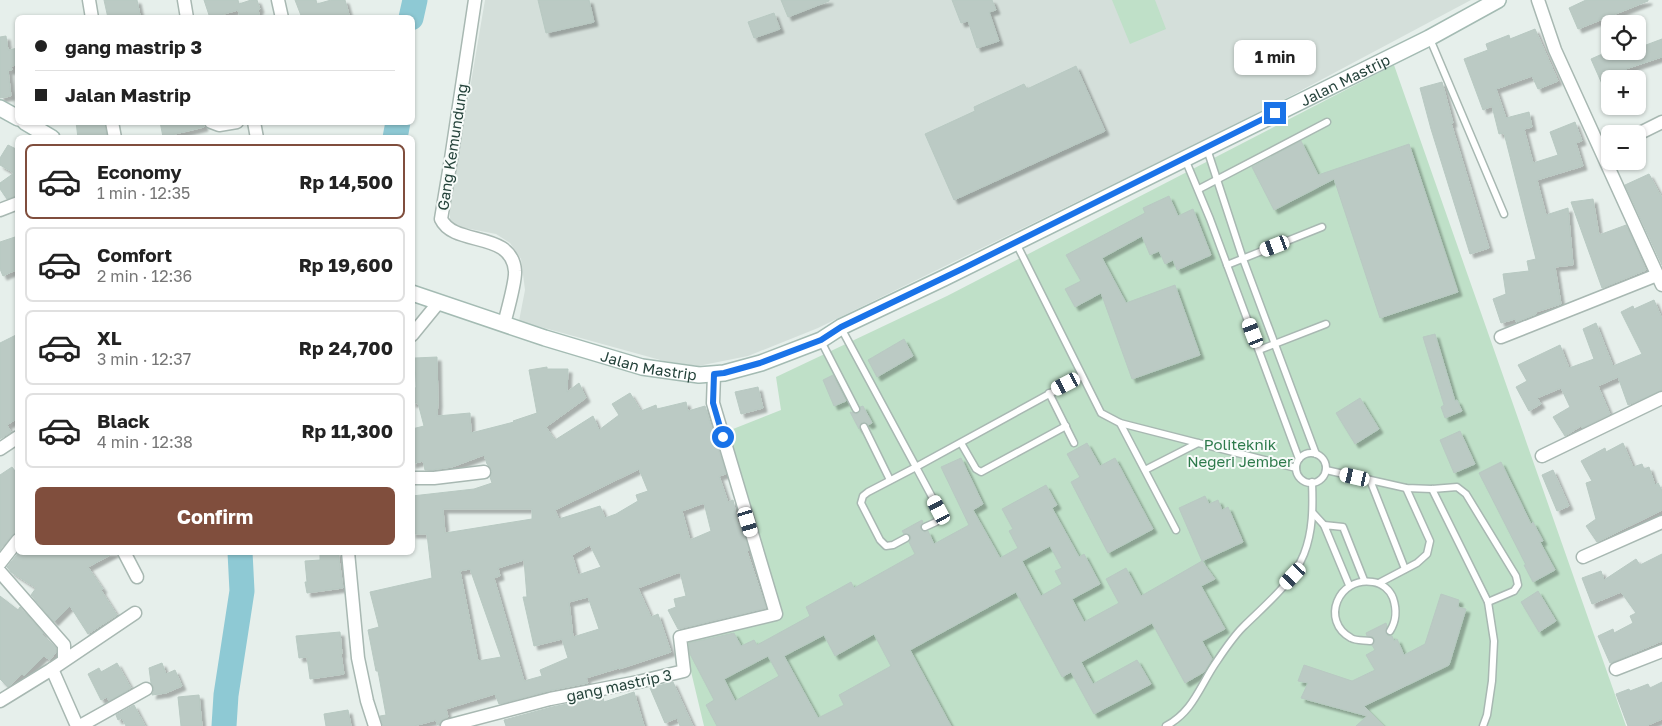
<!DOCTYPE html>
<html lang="en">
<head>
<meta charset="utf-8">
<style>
  body { margin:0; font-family:"Golos Text",sans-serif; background:#f6f6f6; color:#222; height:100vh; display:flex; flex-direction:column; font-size:19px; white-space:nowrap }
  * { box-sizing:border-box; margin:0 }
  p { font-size:16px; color:#767676 }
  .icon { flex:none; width:28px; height:28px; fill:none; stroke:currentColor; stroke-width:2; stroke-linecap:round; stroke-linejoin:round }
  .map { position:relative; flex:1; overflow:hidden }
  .sheet { position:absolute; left:15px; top:135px; width:400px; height:420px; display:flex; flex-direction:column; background:#fff; border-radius:8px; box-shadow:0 1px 4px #0004 }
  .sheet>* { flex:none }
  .top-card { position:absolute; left:15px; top:15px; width:400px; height:110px; border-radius:8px; box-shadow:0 1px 4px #0004; display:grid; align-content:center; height:110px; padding:0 20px; background:#fff }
  .fabs { position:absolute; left:1601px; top:15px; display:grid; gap:10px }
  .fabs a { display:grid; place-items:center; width:45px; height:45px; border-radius:8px; background:#fff; box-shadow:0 1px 4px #0004; font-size:25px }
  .end { position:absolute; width:22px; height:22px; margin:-11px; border:6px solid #1a73e8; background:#fff; box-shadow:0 0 0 2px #fff }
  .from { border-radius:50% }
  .bubble { position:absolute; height:35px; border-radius:8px; background:#fff; box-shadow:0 1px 4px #0004; font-size:16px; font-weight:700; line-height:35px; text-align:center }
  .car { position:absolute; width:15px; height:30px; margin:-15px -8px; border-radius:6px; box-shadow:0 0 4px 1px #0007; background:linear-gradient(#fff 24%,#345 0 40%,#fff 0 76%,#345 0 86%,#fff 0) }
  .top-card b { display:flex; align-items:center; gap:18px; height:48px; font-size:19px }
  .top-card b+b { border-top:1px solid #e0e0e0 }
  .top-card i { width:12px; height:12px; background:#222 }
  ul { padding:9px 0 0; list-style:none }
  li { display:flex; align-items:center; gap:15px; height:75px; margin:0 10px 8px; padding:0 10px; border:2px solid #e0e0e0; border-radius:8px }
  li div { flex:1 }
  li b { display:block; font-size:19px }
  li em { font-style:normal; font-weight:700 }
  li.on { border-color:#804e3d }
  li>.icon { width:45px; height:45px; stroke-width:1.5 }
  .cta { display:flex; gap:10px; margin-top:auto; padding:10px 20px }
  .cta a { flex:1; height:58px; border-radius:8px; background:#804e3d; color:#fff; font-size:20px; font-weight:700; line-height:58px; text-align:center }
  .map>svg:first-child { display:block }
  .built { fill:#d4dfda }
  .green { fill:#bfe0c8 }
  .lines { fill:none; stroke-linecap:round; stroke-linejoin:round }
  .river { stroke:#8ec9d4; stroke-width:25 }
  .building { fill:#bbcac4; stroke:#b8c9c2; fill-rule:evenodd; filter:url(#shadow) }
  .lane-casing { stroke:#a8b8b2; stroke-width:9 }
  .street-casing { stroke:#a8b8b2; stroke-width:15 }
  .secondary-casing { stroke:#a4bbb3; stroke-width:18 }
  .lane { stroke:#fff; stroke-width:6 }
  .street { stroke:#fff; stroke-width:12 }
  .secondary { stroke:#fff; stroke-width:15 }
  .route { stroke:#1a73e8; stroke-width:6 }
  .labels { text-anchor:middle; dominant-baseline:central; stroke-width:4; stroke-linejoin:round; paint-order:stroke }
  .street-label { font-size:15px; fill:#24423a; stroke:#f7fbf9 }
  .park-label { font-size:15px; fill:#2d7a4b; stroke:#f7fbf9 }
</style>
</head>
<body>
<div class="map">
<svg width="1662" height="726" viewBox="0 0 1662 726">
  <defs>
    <filter id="shadow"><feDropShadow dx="4" dy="4" stdDeviation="1" flood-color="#0004"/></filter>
  </defs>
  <rect width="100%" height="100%" fill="#e6efeb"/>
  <path class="built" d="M485,0H1471L1253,116L818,328L748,356L698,366L664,361L519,321L525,290L521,259L510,243L496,234L460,227L450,221V206Z"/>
  <g class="green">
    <path d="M1112,0H1155L1166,29L1130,44Z"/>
    <path d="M1394,65L1626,726H704L683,638L780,615L728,431L781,410L776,377L947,296Z"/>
  </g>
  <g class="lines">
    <g class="river">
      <path d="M411,18L415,0"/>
      <path d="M395,138L398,122"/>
      <path d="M224,726L226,695L242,591L240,552"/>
    </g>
  </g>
  <g class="building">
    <path d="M104,0H137L140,15L131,18H108Z"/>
    <path d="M204,0H238L239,4L251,0H257L260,9L258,10L260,18H240L238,10L210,18Z"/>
    <path d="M295,0H316L317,4L331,0H345L350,18H302Z"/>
    <path d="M538,0H589L594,22L546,33Z"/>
    <path d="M781,0H829V1L788,17Z"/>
    <path d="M952,0H992L996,10L989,12L999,41L977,48L968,21L961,23Z"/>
    <path d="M1586,0H1648V1L1578,29L1569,8Z"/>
    <path d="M774,13L780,29L754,38L748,22Z"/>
    <path d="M1535,29L1558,81L1538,89L1532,76L1496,89L1506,118L1529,112L1532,127L1524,129L1533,163L1558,155L1550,132L1575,122L1582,141L1576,143L1583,166L1537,180L1546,215L1568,208L1573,265L1555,267L1561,304L1536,312V314L1516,322L1515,319L1501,323L1493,299L1506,294L1503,274L1529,271L1527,261L1536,259L1504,133L1499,134L1492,106L1483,110L1464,59L1488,50L1486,44L1509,35L1510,39Z"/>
    <path d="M6,36L8,50L18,48V65L11,66L12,70H8L11,96L0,98V37Z"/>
    <path d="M1662,39V57L1626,69L1630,79H1610V102L1591,59L1609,51H1638V48Z"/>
    <path d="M1076,66L1105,131L954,200L925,134L975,111L974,107L1024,84L1027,89Z"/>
    <path d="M1442,82L1453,123H1451L1489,248L1470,254L1431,129L1420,88Z"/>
    <path d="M76,122H104L107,138H78Z"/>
    <path d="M160,122H203L204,127L163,137Z"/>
    <path d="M1301,141L1318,175L1409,144L1458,292L1380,318L1334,179L1274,210L1252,167Z"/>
    <path d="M8,145L18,150V195L7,199L0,189V183L14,173L0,165V158Z"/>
    <path d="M1649,174L1662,198V265L1625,185Z"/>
    <path d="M1169,196L1178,216L1193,209L1211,255L1177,270L1173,260L1165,264L1159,251L1150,255L1142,236L1102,258L1126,303L1175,285L1200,355L1132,379L1101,293L1075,307L1065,289L1081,281L1066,255L1145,213L1143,208Z"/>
    <path d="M1593,199L1599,235L1626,225L1646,270L1602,288L1571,202Z"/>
    <path d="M18,236V269L3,276L0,269V242Z"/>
    <path d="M1654,300L1662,319V390L1628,405L1618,377L1598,386L1610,414L1582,428L1581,426L1565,436L1553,417L1570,407L1561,388L1537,398L1541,404L1529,411L1516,387L1527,381L1518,365L1560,345L1569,368L1594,359L1583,329L1596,323L1613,366L1642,354L1621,312L1633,306L1634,309Z"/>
    <path d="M18,334V418L7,425L11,432L0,439V343Z"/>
    <path d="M1435,334L1455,401L1457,400L1462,411L1445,418L1441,407L1444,405L1423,337Z"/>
    <path d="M904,339L913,356L877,377L868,360Z"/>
    <path d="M437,357L438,403L437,416L470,413L471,433L514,422L513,421L537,413L529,370L547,367V369H568L567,392L579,383L586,398L546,427L555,440L593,416L599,430L619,415L612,404L630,393L641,411L656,405L657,409L686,402L688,411L705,406L726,474L719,476L728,502L733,500L738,524L740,523L749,550L747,551L766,608L678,629L668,610L676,607L674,599L686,596L680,572L638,588L651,617L658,614L671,652L619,669V668L586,678L588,683L548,691L499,704L495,694L446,709L448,717L442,720L439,724L437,725L436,720L414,726H383L380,716L386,715L378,671H376L368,630L379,627L370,592L432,578L427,534H412V496L474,489L492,483L490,477L492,471L487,464L484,455L452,467L432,470H425L423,461L412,464V429L424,426L418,403H412V387L416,388L415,358ZM639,469L648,491L636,495L638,501L616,514L605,518L600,506L559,519L555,510ZM704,503L711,531L690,540L682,511ZM443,509H532V519L445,533ZM590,545L601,567L578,575L572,555ZM524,560L527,597H523L534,646L562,639L568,658L540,670L542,676L524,681L494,578L500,576L498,568ZM470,569L501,657L478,661L460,571ZM588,597L599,629L573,637L569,602Z"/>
    <path d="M833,375L846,401L834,406L823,380Z"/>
    <path d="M758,387L763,408L741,414L735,392Z"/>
    <path d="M1360,398L1379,429L1355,444L1336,413Z"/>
    <path d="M863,406L872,423L868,425L865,422L861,423L859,429L850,412L858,414L860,411V407Z"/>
    <path d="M1460,431L1475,464L1454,473L1440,440Z"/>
    <path d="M1087,443L1100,466L1115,458L1153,529L1108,553L1071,482L1080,477L1067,454Z"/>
    <path d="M1623,443L1633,467L1642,464L1644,469L1649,467L1655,485L1658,483L1662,491V510L1597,542L1586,526L1596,519L1586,483L1592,481L1581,461L1605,448L1606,452Z"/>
    <path d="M961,458L983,504L973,510L1000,558L1018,548L1009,531L1013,529L1002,509L1046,485L1057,505L1052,508L1079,557L1084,554L1100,584L1072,599L1084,622L1119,603L1106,579L1126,568L1141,596L1202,561L1215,579L1201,586L1225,629L1202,641L1212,659L1204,672L1185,683L1152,623L1081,662L1093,684L1137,660L1151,684L1094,714L1071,672L1062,677L1016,592L910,650L951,726H717L706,705L714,700L690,654L689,643L734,633L741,646L754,640L757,645L810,616L806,607L851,582L854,588L915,554L909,542L911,539L910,535L904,534L902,531L922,520L923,522L920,526L921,529L924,532L928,531L934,544L969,525L941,467ZM1050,546L1062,568L1055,571L1062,584L1041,596L1022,561ZM874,634L891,666L839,695L844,705L818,718L784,656L824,635L835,656ZM768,656L779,676L735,701L724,679Z"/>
    <path d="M1501,462L1531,524L1533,522L1543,541L1540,542L1555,570L1533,582L1524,565H1526L1479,473Z"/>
    <path d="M12,467L18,475V532L12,535L0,550V475Z"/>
    <path d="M1553,470L1569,506L1557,511L1542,475Z"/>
    <path d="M1205,496L1209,504L1218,500L1222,510L1228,507L1243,542L1202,561L1179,508Z"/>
    <path d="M19,552H116L88,567L103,589L101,590L117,615L88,634L70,606L54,622L31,595L36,588L11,572L7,567Z"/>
    <path d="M320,552H338L343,588L307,593L305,582H307L305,561L320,560Z"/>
    <path d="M1662,554V641L1610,663L1598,636L1613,629L1614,633L1633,623L1630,616L1636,613L1621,592L1592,604L1582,578L1601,571L1604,580L1636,559L1640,565Z"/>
    <path d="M1538,591L1556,621L1539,632L1521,602Z"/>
    <path d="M1441,594L1459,600L1458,607L1466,609L1449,665L1364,706L1384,726H1356L1367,716L1301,698L1308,683L1298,681L1304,665L1352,681L1375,670L1366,655L1375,650L1372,645L1375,640L1373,637L1367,636L1366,633L1386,623L1387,626L1386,633L1388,636H1392L1394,641L1397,639L1404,655L1425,644Z"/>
    <path d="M0,596L18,610L20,607L43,633L42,634L56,648V652L50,660L44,656L24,676L22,674L8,687L0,679Z"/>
    <path d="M340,632L342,654H341L344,674L310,679L307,657L299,658L296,636Z"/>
    <path d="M117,663L131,688L109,701L107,697L101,700L88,674L99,668L101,672Z"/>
    <path d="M162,663L166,674L175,670L182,686L166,693L152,695L154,689L151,683L149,668Z"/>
    <path d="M673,682L693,726H680L677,718L665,723L650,688Z"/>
    <path d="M1662,682V719L1646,726H1628L1616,694L1629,689L1630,691L1648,684L1650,688Z"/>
    <path d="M634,692L644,726H506L504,720L552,707L592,699L593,701L603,698L604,702Z"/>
    <path d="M199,695L202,726H181L178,697Z"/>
    <path d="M134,705L145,726H126L122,718L118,720L116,715Z"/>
    <path d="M348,710L351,726H326L324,714Z"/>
  </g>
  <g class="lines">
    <defs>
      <g id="lane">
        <path d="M1430,39L1504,214"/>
        <path d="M1207,149L1243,259L1316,454"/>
        <path d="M1185,159L1210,219L1299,459"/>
        <path d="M1199,189L1327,122"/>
        <path d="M1016,243L1101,413L1120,423L1296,468"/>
        <path d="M1227,265L1322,227"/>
        <path d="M841,328L916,467L1082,376"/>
        <path d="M821,341L856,409"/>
        <path d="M1259,350L1326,324"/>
        <path d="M1049,393L1074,443"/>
        <path d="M1120,423L1176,530"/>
        <path d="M864,427L890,480"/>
        <path d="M961,443L976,469L981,472L1066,426"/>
        <circle cx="1311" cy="468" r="15"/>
        <path d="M1145,470L1198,443"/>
        <path d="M1326,470L1406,488L1432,489L1457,487L1466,494L1516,576L1518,585L1514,591L1488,602"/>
        <path d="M1370,480L1405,569"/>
        <path d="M1432,489L1488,602L1494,641L1492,681L1487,715L1483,726"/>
        <path d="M1313,513L1324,525"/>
        <path d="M906,538L893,545L886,546L880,540L861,503L863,496L868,492L916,467L939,510L940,517L936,522L925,527"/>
        <path d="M1379,583L1417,563L1427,554L1430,541L1406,488"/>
        <path d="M1349,585L1324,525L1343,527L1364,580"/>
        <path d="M1370,641C1364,640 1356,641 1351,638C1320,621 1338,576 1373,582C1382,583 1390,590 1393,598C1397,610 1397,620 1390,631"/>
        <path d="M1166,726C1194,711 1200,685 1217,661C1225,649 1233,637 1243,627C1265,605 1292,584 1304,554C1313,531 1313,507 1312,482"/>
      </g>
      <g id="street">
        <path d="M89,0L92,18"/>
        <path d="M184,0L187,18"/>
        <path d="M278,0L282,18"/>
        <path d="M475,0L451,159L441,219C454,247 512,230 515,271C516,281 507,312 504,324"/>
        <path d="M1538,0L1555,50L1662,285"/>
        <path d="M112,122L115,138"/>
        <path d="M211,122L219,125L237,122"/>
        <path d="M254,122L257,138"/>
        <path d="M1638,134L1662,122"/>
        <path d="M0,210L18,203"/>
        <path d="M412,335L439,302"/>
        <path d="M1501,337L1657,275"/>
        <path d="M0,449L18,437"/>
        <path d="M1542,456L1662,398"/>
        <path d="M412,478H434L484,472"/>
        <path d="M124,552L137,577"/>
        <path d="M348,552L358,658L367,701L375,726"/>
        <path d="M1583,557L1662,522"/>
        <path d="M0,563L18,540"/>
        <path d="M0,572L64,645V659"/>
        <path d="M52,669L77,726"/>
        <path d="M1616,669L1662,651"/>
        <path d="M0,701L52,669L135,613"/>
        <path d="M80,726L146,689"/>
        <path d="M447,726L550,699L638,682L684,671L680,637L776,614L713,403L714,374"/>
      </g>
      <g id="secondary">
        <path d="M0,108L18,118"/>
        <path d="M25,122L52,138"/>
        <path id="s1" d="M412,293L545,338L642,367L699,375L724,373L761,363L821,340L841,327L944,278L1429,38L1498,0"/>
      </g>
    </defs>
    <use href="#lane" class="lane-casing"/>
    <use href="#street" class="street-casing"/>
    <use href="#secondary" class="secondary-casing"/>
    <use href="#lane" class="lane"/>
    <use href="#street" class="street"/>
    <use href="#secondary" class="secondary"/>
  </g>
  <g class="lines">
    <path class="route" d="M723,437L713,403L714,374L724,373L760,363L821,340L841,327L962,269L1275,113"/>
  </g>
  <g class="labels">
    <g class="street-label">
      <text stroke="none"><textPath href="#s1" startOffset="1012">Jalan Mastrip</textPath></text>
      <text transform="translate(452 147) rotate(-81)">Gang Kemundung</text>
      <text stroke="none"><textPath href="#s1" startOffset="248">Jalan Mastrip</textPath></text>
      <text transform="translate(619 685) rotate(-12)">gang mastrip 3</text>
    </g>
    <g class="park-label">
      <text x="1240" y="444">Politeknik<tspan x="1240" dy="17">Negeri Jember</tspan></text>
    </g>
  </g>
</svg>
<div class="fabs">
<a><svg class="icon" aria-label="locate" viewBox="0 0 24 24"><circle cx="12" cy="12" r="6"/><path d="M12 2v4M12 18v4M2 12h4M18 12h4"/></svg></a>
<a>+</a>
<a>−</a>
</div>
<i class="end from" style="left:723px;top:437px"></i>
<i class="end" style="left:1275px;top:113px"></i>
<div class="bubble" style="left:1234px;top:40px;width:82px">1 min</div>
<i class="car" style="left:1275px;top:246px;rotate:249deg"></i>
<i class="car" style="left:1253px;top:333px;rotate:339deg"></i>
<i class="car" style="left:1066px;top:384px;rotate:243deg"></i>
<i class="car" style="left:1355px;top:477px;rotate:283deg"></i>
<i class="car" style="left:939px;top:510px;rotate:332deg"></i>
<i class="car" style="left:748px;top:522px;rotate:163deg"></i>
<i class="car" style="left:1293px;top:576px;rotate:223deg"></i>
<div class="top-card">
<b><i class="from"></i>gang mastrip 3</b>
<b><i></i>Jalan Mastrip</b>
</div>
<section class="sheet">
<ul>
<li class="on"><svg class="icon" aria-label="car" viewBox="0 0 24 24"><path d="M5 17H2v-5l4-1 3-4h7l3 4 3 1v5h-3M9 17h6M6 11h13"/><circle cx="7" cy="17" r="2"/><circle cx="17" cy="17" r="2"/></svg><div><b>Economy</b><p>1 min · 12:35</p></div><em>Rp 14,500</em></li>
<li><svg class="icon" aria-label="car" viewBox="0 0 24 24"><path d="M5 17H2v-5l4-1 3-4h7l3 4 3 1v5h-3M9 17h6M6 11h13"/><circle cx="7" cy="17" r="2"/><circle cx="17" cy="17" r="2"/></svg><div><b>Comfort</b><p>2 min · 12:36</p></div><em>Rp 19,600</em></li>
<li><svg class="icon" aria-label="car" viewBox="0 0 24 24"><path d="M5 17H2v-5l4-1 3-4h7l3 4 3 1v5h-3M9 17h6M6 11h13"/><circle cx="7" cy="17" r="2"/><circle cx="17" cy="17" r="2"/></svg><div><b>XL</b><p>3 min · 12:37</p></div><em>Rp 24,700</em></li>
<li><svg class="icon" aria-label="car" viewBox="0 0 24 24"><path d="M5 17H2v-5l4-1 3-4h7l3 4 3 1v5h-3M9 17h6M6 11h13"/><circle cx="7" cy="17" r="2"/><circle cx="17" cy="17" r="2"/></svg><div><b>Black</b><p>4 min · 12:38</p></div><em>Rp 11,300</em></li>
</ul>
<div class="cta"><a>Confirm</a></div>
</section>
</div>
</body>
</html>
